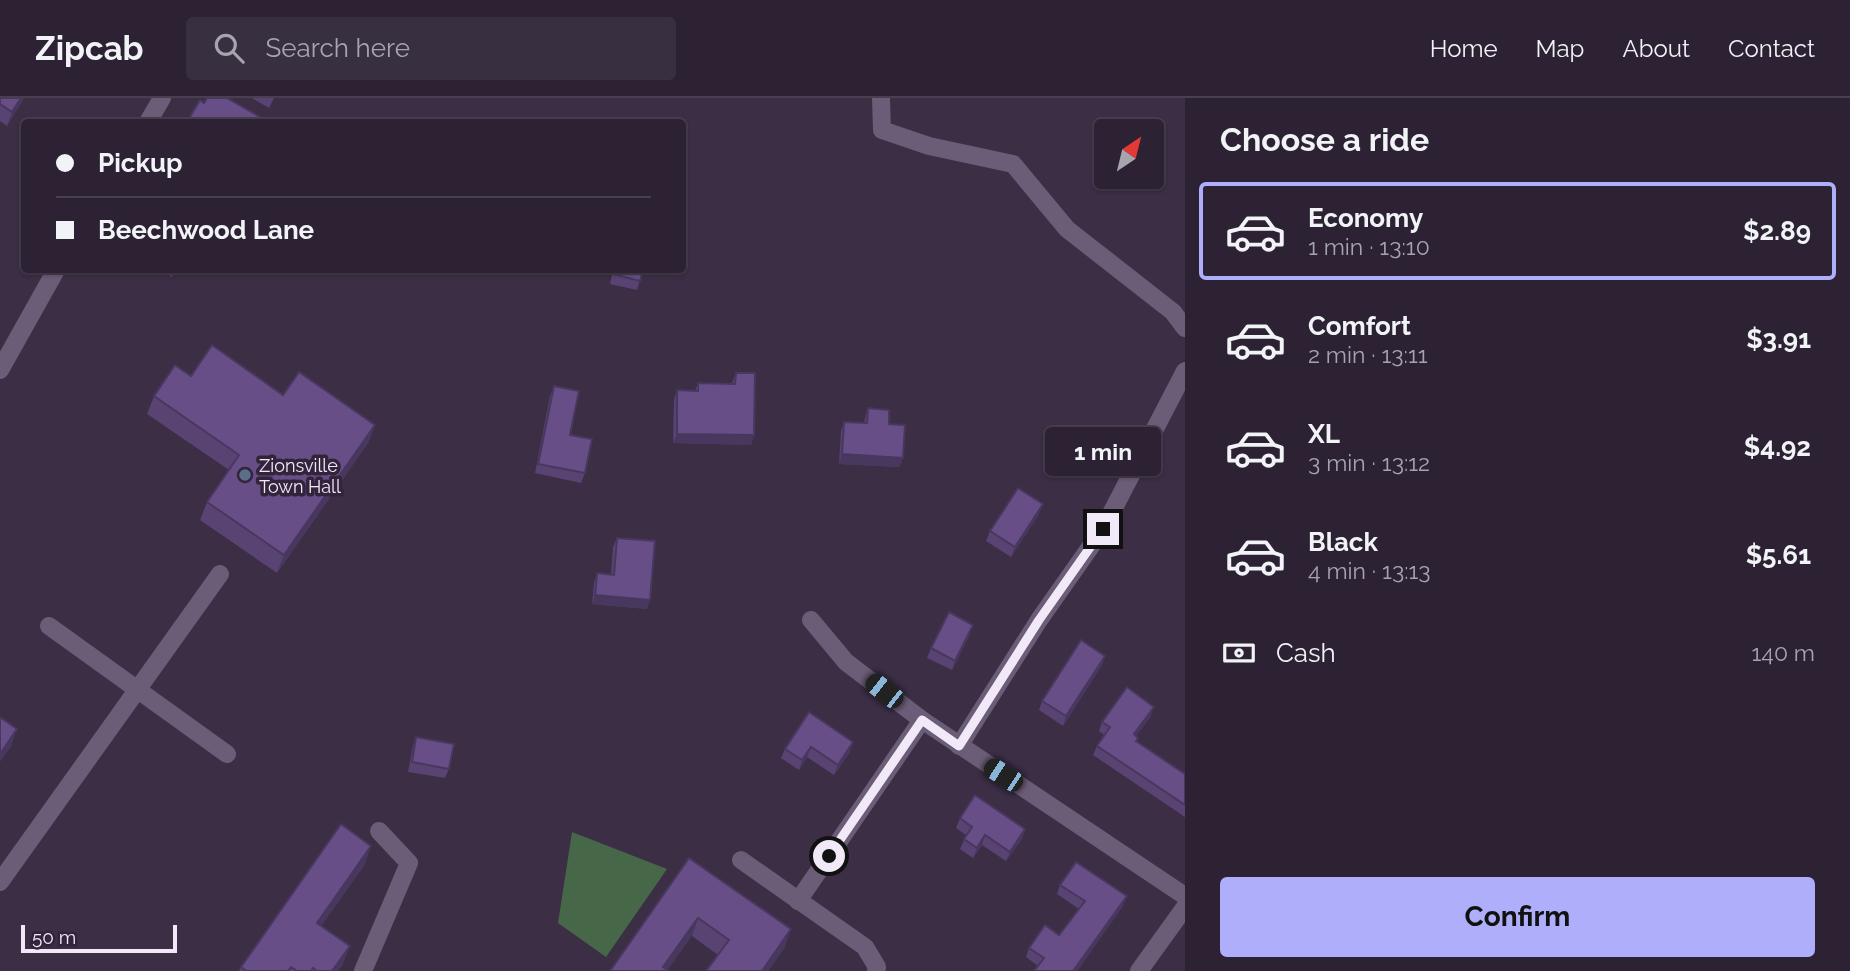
<!DOCTYPE html>
<html lang="en">
<head>
<meta charset="utf-8">
<style>
  body { margin:0; font-family:Raleway,sans-serif; background:#382f40; color:#f1f3f6; height:100vh; display:flex; flex-direction:column; font-size:26px; white-space:nowrap }
  * { box-sizing:border-box; margin:0 }
  p { font-size:23px; color:#a6a4ac }
  .icon { flex:none; width:38px; height:38px; fill:none; stroke:currentColor; stroke-width:2; stroke-linecap:round; stroke-linejoin:round }
  .map { position:relative; flex:1; overflow:hidden }
  .panel { display:flex; flex-direction:column; background:#2c2234; width:665px }
  .panel>* { flex:none }
  .top-card { position:absolute; left:21px; top:21px; width:665px; height:154px; border-radius:7px; box-shadow:0 2px 5px #0004,0 0 0 2px #483f4f; display:grid; align-content:center; height:154px; padding:0 35px; background:#2c2234 }
  .needle { width:46px; rotate:35deg }
  .tools { position:absolute; left:1094px; top:21px; display:grid; gap:14px }
  .tools a { display:grid; place-items:center; width:70px; height:70px; border-radius:7px; background:#2c2234; box-shadow:0 2px 5px #0004,0 0 0 2px #483f4f; font-size:35px }
  .scale { position:absolute; left:21px; bottom:18px; width:156px; box-sizing:border-box; padding-left:7px; border:4px solid #f1e8f8; border-top:0; font-size:19px; line-height:24px; white-space:nowrap; color:#f1e8f8; -webkit-text-stroke:5px #31243b; paint-order:stroke }
  .end { position:absolute; width:32px; height:32px; margin:-16px; border:9px solid #f1e8f8; background:#111; box-shadow:0 0 0 4px #111 }
  .from { border-radius:50% }
  .bubble { position:absolute; height:49px; border-radius:7px; background:#2c2234; box-shadow:0 2px 5px #0004,0 0 0 2px #483f4f; font-size:23px; font-weight:700; line-height:49px; text-align:center }
  .car { position:absolute; width:21px; height:42px; margin:-21px -10px; border-radius:9px; box-shadow:0 0 5px 2px #0007; background:linear-gradient(#222 24%,#8ab4d8 0 40%,#222 0 76%,#8ab4d8 0 86%,#222 0) }
  .top-card b { display:flex; align-items:center; gap:24px; height:66px; font-size:26px }
  .top-card b+b { border-top:2px solid #483f4f }
  .top-card i { width:18px; height:18px; background:#f1f3f6 }
  ul { padding:0; list-style:none }
  li { display:flex; align-items:center; gap:21px; height:98px; margin:0 14px 10px; padding:0 21px; border:4px solid transparent; border-radius:7px }
  li div { flex:1 }
  li b { display:block; font-size:26px }
  li em { font-style:normal; font-weight:700 }
  li.selected { border-color:#afaefa }
  li>.icon { width:63px; height:63px; stroke-width:1.5 }
  h2 { padding:0 35px; font-size:32px; line-height:84px }
  .pay { display:flex; align-items:center; gap:18px; height:77px; padding:0 35px; font-size:26px }
  .pay p { margin-inline-start:auto }
  .cta { display:flex; gap:14px; margin-top:auto; padding:14px 35px }
  .cta a { flex:1; height:80px; border-radius:7px; background:#afaefa; color:#111; font-size:28px; font-weight:700; line-height:80px; text-align:center }
  header { display:flex; align-items:center; gap:42px; box-sizing:border-box; height:98px; padding:0 35px; background:#2c2234; border-bottom:2px solid #483f4f }
  header strong { font-size:33px }
  nav { display:flex; gap:38px; margin-inline-start:auto; font-size:24px }
  .search { width:490px; height:63px; background:#382f40; display:flex; align-items:center; gap:18px; box-sizing:border-box; padding:0 24px; border-radius:7px; color:#a6a4ac; font-size:26px }
  main { display:flex; flex:1; min-height:0 }
  .map>svg:first-child { display:block }
  .green { fill:#466748 }
  .lines { fill:none; stroke-linecap:round; stroke-linejoin:round }
  .minor { stroke:#6b5c77; stroke-width:18 }
  .wall { fill:#594373 }
  .shaded-wall { fill:#48375e }
  .building { fill:#674e86; stroke:#48375e; stroke-width:2 }
  .route { stroke:#f1e8f8; stroke-width:9 }
  .service-dot { fill:#5c6f8a; stroke:#31243b; stroke-width:2.5 }
  .labels { text-anchor:middle; dominant-baseline:central; stroke-width:7; stroke-linejoin:round; paint-order:stroke }
  .poi-label { font-size:18px; fill:#f1e8f8; stroke:#31243b; text-anchor:start }
</style>
</head>
<body>
<header>
<strong>Zipcab</strong>
<div class="search"><svg class="icon" aria-label="search" viewBox="0 0 24 24"><circle cx="10" cy="10" r="6"/><path d="M15 15l6 6"/></svg>Search here</div>
<nav><a>Home</a><a>Map</a><a>About</a><a>Contact</a></nav>
</header>
<main>
<div class="map">
<svg width="1185" height="873" viewBox="0 0 1185 873">
  <rect width="100%" height="100%" fill="#3b2e45"/>
  <path class="green" d="M572,734L667,771L606,859L558,825Z"/>
  <g class="lines">
    <g class="minor">
      <path d="M881,0L882,32L929,48L1013,66L1067,131L1173,214L1185,230"/>
      <path d="M148,24L162,0"/>
      <path d="M0,272L56,172"/>
      <path d="M811,522L846,564L922,622L1185,798"/>
      <path d="M49,528L227,656"/>
      <path d="M959,648L1039,522L1103,431L1185,273"/>
      <path d="M741,762L865,849L877,869L876,873"/>
      <path d="M0,784L220,476"/>
      <path d="M798,803L922,622"/>
      <path d="M363,873L409,765L379,733"/>
      <path d="M1139,873L1185,809"/>
    </g>
  </g>
  <g class="wall">
    <path d="M0,0H24L7,28L0,23Z"/>
    <path d="M252,0H274L269,10Z"/>
    <path d="M160,172H176L172,179Z"/>
    <path d="M613,172H643L637,192L610,186Z"/>
    <path d="M736,275L754,337L751,347L673,345L674,302L677,292L695,293L698,285H732Z"/>
    <path d="M191,278L283,297L375,327L368,345L277,475L200,422L207,404L229,372L147,316L154,298Z"/>
    <path d="M554,288L585,375L581,385L535,375L550,298Z"/>
    <path d="M868,310L889,326L900,369L839,366L841,333L844,324L864,325L865,320Z"/>
    <path d="M1039,416L1011,459L986,443L990,433Z"/>
    <path d="M617,440L647,511L592,506L594,485L597,475L611,477L613,449Z"/>
    <path d="M973,527L970,536L952,572L927,560L931,550Z"/>
    <path d="M1105,558L1102,567L1063,628L1039,612L1042,603Z"/>
    <path d="M809,614L850,654L834,677L807,659L799,672L781,660L785,651Z"/>
    <path d="M1151,618L1136,638L1138,640L1137,644L1185,676V719L1093,657L1097,648L1104,637L1099,633L1102,624Z"/>
    <path d="M416,639L449,671L445,680L408,674L413,648Z"/>
    <path d="M960,720L1025,731L1022,741L1006,763L982,747L973,760L960,751L966,737L956,730Z"/>
    <path d="M689,760L785,849L768,873H706L718,857L692,838L610,873Z"/>
    <path d="M365,766L321,828L343,866L338,873H239L241,869Z"/>
    <path d="M1060,787L1123,808L1077,873H1034L1038,868L1026,859L1029,850L1059,837L1079,811L1057,796Z"/>
  </g>
  <g class="shaded-wall">
    <path d="M21,0H24L7,28L12,14Z"/>
    <path d="M375,327L368,345L277,475L284,457Z"/>
    <path d="M677,336L754,337L751,347L673,345Z"/>
    <path d="M842,356L903,360L900,369L839,366Z"/>
    <path d="M1043,406L1039,416L1011,459L1015,449Z"/>
    <path d="M595,497L650,502L647,511L592,506Z"/>
    <path d="M973,527L970,536L952,572L955,563Z"/>
    <path d="M1105,558L1102,567L1063,628L1066,618Z"/>
    <path d="M1154,609L1151,618L1130,646L1134,636Z"/>
    <path d="M17,631L11,649L0,664V656Z"/>
    <path d="M853,644L850,654L834,677L838,667Z"/>
    <path d="M811,649L807,659L799,672L802,662Z"/>
    <path d="M1025,731L1022,741L1006,763L1010,754Z"/>
    <path d="M985,737L982,747L973,760L977,750Z"/>
    <path d="M371,748L365,766L311,843L317,825Z"/>
    <path d="M1127,798L1123,808L1077,873H1073Z"/>
    <path d="M698,820L692,838L667,873L663,869Z"/>
    <path d="M791,831L785,849L768,873H762Z"/>
    <path d="M350,848L343,866L338,873H332Z"/>
  </g>
  <g class="building">
    <path d="M0,0H21L12,14L0,6Z"/>
    <path d="M207,0H227L260,19L257,24H187L200,2L204,5Z"/>
    <path d="M614,172H643L640,183L613,176Z"/>
    <path d="M212,247L283,297L299,274L375,327L284,457L207,404L239,357L154,298L175,267L191,278Z"/>
    <path d="M736,275H755L754,337L677,336V292L698,293V285L735,286Z"/>
    <path d="M554,288L579,293L570,337L592,341L585,375L538,366Z"/>
    <path d="M868,310L889,312V326L905,327L903,360L842,356L844,324L867,325Z"/>
    <path d="M1018,390L1043,406L1015,449L990,433Z"/>
    <path d="M617,440L655,443L650,502L595,497L597,475L614,477Z"/>
    <path d="M949,514L973,527L955,563L931,550Z"/>
    <path d="M1081,542L1105,558L1066,618L1042,603Z"/>
    <path d="M1127,589L1154,609L1134,636L1138,640L1136,643L1185,676V707L1097,648L1110,629L1102,624Z"/>
    <path d="M809,614L853,644L838,667L811,649L802,662L785,651Z"/>
    <path d="M0,619L17,631L0,656Z"/>
    <path d="M416,639L454,646L449,671L412,664Z"/>
    <path d="M975,697L1025,731L1010,754L985,737L977,750L964,741L972,729L960,720Z"/>
    <path d="M341,726L371,748L317,825L350,848L332,873H317L313,870L311,873H297L291,869L288,873H246L241,869Z"/>
    <path d="M689,760L791,831L762,873H706L729,842L698,820L663,869L669,873H610Z"/>
    <path d="M1076,764L1127,798L1073,873H1034L1044,860L1029,850L1045,827L1059,837L1085,803L1060,787Z"/>
  </g>
  <g class="lines">
    <path class="route" d="M829,758L922,622L959,648L1039,522L1103,431"/>
  </g>
  <circle class="service-dot" cx="245" cy="377" r="7"/>
  <g class="labels">
    <g class="poi-label">
      <text x="259" y="367">Zionsville<tspan x="259" dy="21">Town Hall</tspan></text>
    </g>
  </g>
</svg>
<div class="tools">
<a><svg class="needle" viewBox="-14 -14 28 28"><path d="M0-13l5 13h-10z" fill="#e53935"/><path d="M0 13l5-13h-10z" fill="#a6a4ac"/></svg></a>
</div>
<div class="scale">50 m</div>
<i class="end from" style="left:829px;top:758px"></i>
<i class="end" style="left:1103px;top:431px"></i>
<div class="bubble" style="left:1045px;top:329px;width:116px">1 min</div>
<i class="car" style="left:884px;top:593px;rotate:308deg"></i>
<i class="car" style="left:1003px;top:677px;rotate:303deg"></i>
<div class="top-card">
<b><i class="from"></i>Pickup</b>
<b><i></i>Beechwood Lane</b>
</div>
</div>
<section class="panel">
<h2>Choose a ride</h2>
<ul>
<li class="selected"><svg class="icon" aria-label="car" viewBox="0 0 24 24"><path d="M5 17H2v-5l4-1 3-4h7l3 4 3 1v5h-3M9 17h6M6 11h13"/><circle cx="7" cy="17" r="2"/><circle cx="17" cy="17" r="2"/></svg><div><b>Economy</b><p>1 min · 13:10</p></div><em>$2.89</em></li>
<li><svg class="icon" aria-label="car" viewBox="0 0 24 24"><path d="M5 17H2v-5l4-1 3-4h7l3 4 3 1v5h-3M9 17h6M6 11h13"/><circle cx="7" cy="17" r="2"/><circle cx="17" cy="17" r="2"/></svg><div><b>Comfort</b><p>2 min · 13:11</p></div><em>$3.91</em></li>
<li><svg class="icon" aria-label="car" viewBox="0 0 24 24"><path d="M5 17H2v-5l4-1 3-4h7l3 4 3 1v5h-3M9 17h6M6 11h13"/><circle cx="7" cy="17" r="2"/><circle cx="17" cy="17" r="2"/></svg><div><b>XL</b><p>3 min · 13:12</p></div><em>$4.92</em></li>
<li><svg class="icon" aria-label="car" viewBox="0 0 24 24"><path d="M5 17H2v-5l4-1 3-4h7l3 4 3 1v5h-3M9 17h6M6 11h13"/><circle cx="7" cy="17" r="2"/><circle cx="17" cy="17" r="2"/></svg><div><b>Black</b><p>4 min · 13:13</p></div><em>$5.61</em></li>
</ul>
<div class="pay"><svg class="icon" aria-label="cash" viewBox="0 0 24 24"><path d="M3 7h18v10H3z"/><circle cx="12" cy="12" r="2"/></svg>Cash<p>140 m</p></div>
<div class="cta"><a>Confirm</a></div>
</section>
</main>
</body>
</html>
